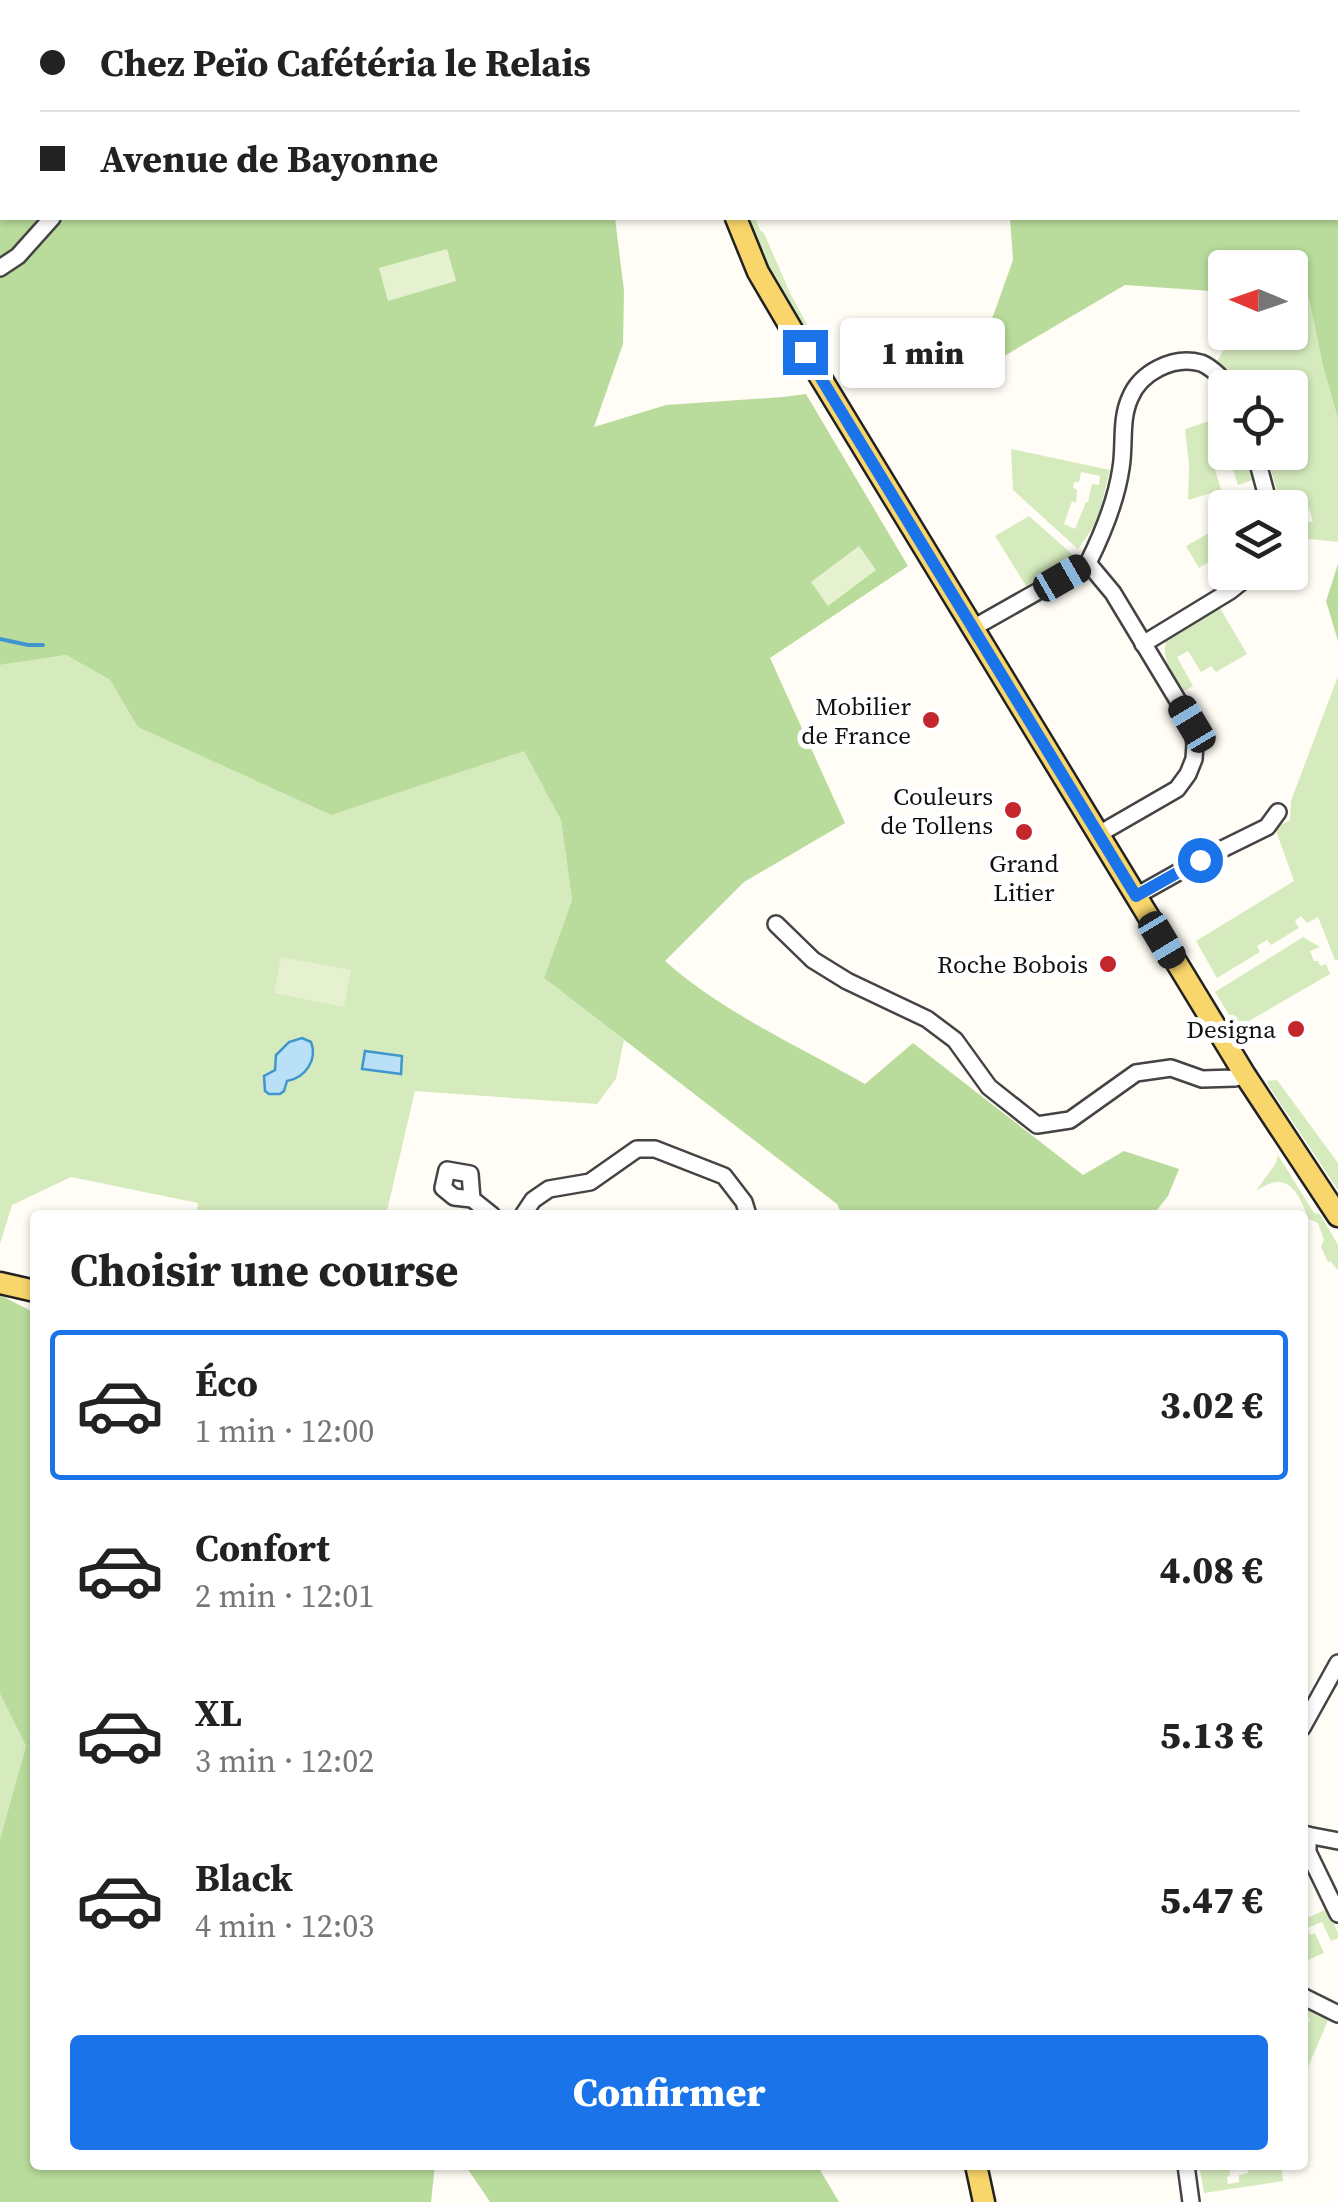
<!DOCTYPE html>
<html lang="fr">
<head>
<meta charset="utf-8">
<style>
  body { margin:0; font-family:"Source Serif 4",serif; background:#f2f2f2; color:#222; height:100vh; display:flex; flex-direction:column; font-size:38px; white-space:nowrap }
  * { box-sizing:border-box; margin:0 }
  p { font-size:32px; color:#767676 }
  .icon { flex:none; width:55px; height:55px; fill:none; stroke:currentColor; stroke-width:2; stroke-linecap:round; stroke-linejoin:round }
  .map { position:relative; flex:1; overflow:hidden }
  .side { position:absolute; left:30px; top:1210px; width:1278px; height:960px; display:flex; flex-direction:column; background:#fff; border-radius:10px; box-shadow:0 2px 8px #0004 }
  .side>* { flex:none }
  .hud { position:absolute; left:0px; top:0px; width:1340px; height:220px; box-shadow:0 2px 8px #0004; display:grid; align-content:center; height:220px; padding:0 40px; background:#fff }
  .needle { width:65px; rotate:272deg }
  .tools { position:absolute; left:1208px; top:250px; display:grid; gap:20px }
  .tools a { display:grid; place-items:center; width:100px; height:100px; border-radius:10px; background:#fff; box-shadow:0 2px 8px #0004; font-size:50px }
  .end { position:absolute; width:45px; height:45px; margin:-22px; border:12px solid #1a73e8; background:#fff; box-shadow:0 0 0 5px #fff }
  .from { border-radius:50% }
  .bubble { position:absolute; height:70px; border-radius:10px; background:#fff; box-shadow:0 2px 8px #0004; font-size:32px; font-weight:800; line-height:70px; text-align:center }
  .car { position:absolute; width:30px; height:60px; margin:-30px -15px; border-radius:12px; box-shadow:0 0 8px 2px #0007; background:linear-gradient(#222 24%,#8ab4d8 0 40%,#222 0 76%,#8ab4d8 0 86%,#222 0) }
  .hud b { display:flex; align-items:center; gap:35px; height:95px; font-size:38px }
  .hud b+b { border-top:2px solid #e0e0e0 }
  .hud i { width:25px; height:25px; background:#222 }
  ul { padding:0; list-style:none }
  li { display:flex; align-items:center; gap:30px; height:150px; margin:0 20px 15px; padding:0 20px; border:5px solid transparent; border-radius:10px }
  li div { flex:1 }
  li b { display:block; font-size:38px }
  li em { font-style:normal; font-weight:800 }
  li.current { border-color:#1a73e8 }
  li>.icon { width:90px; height:90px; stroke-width:1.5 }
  h2 { padding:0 40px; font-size:45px; line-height:120px }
  .button { display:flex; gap:20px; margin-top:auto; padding:20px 40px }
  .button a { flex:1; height:115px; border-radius:10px; background:#1a73e8; color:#fff; font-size:40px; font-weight:800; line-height:115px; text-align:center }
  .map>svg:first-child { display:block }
  .green { fill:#d5ebbd; fill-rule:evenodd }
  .forest { fill:#b9dc9c }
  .pitch { fill:#e6f2cf }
  .water { fill:#b9e0f7; stroke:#3f96cf; stroke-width:2.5 }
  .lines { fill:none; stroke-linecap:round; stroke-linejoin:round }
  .stream { stroke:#3f96cf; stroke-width:4 }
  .minor-casing { stroke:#444; stroke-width:20 }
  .major-casing { stroke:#222; stroke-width:25 }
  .minor { stroke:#fff; stroke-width:15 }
  .major { stroke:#f9d66b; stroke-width:20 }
  .route { stroke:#1a73e8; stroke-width:12 }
  .poi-dot { fill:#c4262e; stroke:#fff; stroke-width:4 }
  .labels { text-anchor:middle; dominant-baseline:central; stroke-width:10; stroke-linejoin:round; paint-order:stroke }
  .poi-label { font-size:25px; fill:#111; stroke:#fff; text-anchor:end }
</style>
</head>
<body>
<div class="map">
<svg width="1338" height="2202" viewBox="0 0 1338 2202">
  <rect width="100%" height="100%" fill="#fffdf5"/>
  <g class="green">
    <path d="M746,218H755L760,230L764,233L790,293L854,411L775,284L760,255Z"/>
    <path d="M1290,297L1309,299L1323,366L1338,419V542L1290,537V508L1282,507L1266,453L1290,452V388L1244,387L1234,373L1217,362L1233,333L1290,332ZM1305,496L1313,521L1296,526L1291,508L1296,506L1294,498Z"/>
    <path d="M1225,416V452L1245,453L1253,480L1238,485L1230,460L1214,466L1221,490L1188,500L1189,465L1185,429Z"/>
    <path d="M1011,449L1110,470L1097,522L1078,549L1013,490ZM1081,472L1100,476L1099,485L1092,484L1088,502H1086L1075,529L1064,524L1072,501L1076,503L1077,490L1073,488L1074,482H1079Z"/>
    <path d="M1029,516L1073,555L1026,586L995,536Z"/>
    <path d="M1216,529L1225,543V552L1199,568L1186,546Z"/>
    <path d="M1220,608L1247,654L1216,672L1211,666L1201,672L1188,651L1177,657L1193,686L1184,691C1175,676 1161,661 1166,642Z"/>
    <path d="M66,655L110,680L139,727L331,815L524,750L561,820L572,900L544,978L624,1040L616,1079L597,1104L415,1091L386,1215H196L198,1203L71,1177L12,1205L0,1244V665Z"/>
    <path d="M1338,676V960H1335L1318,917L1307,923L1301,916L1295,921L1299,928L1271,945L1267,940L1257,946L1260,952L1217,978L1196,941L1294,881L1275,828L1290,820L1291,801Z"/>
    <path d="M1303,937L1320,947L1310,951L1314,961H1318L1320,966L1326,964L1330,974L1237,1028L1215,992Z"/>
    <path d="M1277,1080L1338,1163V1190L1268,1085L1267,1081Z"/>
    <path d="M1278,1155L1314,1213L1320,1214L1338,1245V1270L1330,1261L1328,1262L1321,1247L1324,1240L1318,1223L1309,1219C1297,1191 1288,1169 1256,1191L1276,1163Z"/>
    <path d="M0,1694L26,1746L0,1839Z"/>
    <path d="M1327,1909L1338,1933V1938L1331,1941L1322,1922L1307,1928L1310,1935L1315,1933L1324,1953L1308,1960L1303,1948V1920Z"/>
    <path d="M1303,2006L1329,2018L1303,2079V2032L1310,2019L1303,2014Z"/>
    <path d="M1199,2165H1229L1230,2176L1227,2177L1228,2184L1239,2182V2175L1248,2173L1247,2165H1281L1283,2181L1204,2193Z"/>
  </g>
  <g class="forest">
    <path d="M0,0H60V2H2V218H615L624,291L623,344L594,427L666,405L783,397L806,394L908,566L770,658L845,823L744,882L665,961C721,1011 799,1047 865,1084L913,1043L1083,1175L1124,1151L1179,1169L1168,1196L1153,1215H842L837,1204L544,978L572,900L561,820L524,751L331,815L138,727L110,680L66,655L0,665Z"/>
    <path d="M184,0H584L583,2H183Z"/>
    <path d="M954,0H1338V151V2H953Z"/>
    <path d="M1338,190V419L1323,366L1309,299L1290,297V268H1225V292L1125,285L972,375L1013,260L1010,218H1338Z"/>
    <path d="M1338,564V641L1326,601Z"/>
    <path d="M0,1295L35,1313V2165H435L431,2202H0V1839L26,1746L0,1694Z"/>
    <path d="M465,2165H817L839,2202H490Z"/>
  </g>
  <g class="pitch">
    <path d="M447,249L456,281L388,301L379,268Z"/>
    <path d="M859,546L876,570L828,606L811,582Z"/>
    <path d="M281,957L351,970L344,1007L274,993Z"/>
  </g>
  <g class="water">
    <path d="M302,1038L311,1042C318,1060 305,1078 287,1081L284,1091L280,1094H269L265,1091L264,1076L275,1070L276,1055L289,1042Z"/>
    <path d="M365,1051L402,1056L401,1074L362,1069Z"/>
  </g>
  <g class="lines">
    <path class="stream" d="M0,639L28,645H43"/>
    <defs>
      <g id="minor">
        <path d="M375,0L378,2"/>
        <path d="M256,2L260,0"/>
        <path d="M649,2L650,0"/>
        <path d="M0,268L18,256L52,218"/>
        <path d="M1255,452L1270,508"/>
        <path d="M1088,563C1103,533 1116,502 1121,468C1125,445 1120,420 1130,398C1140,373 1173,355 1201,363C1212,367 1223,379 1231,388"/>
        <path d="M973,628L1088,563L1113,593L1192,724L1195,744L1194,759L1188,774L1177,789L1099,834"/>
        <path d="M1143,644L1230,591L1254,572"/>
        <path d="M1136,896L1200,860L1267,827L1278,812"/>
        <path d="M776,924L813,960L847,981L927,1019L955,1040L989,1087L1037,1125L1070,1120L1136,1073L1171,1068L1202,1079L1235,1078L1245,1075"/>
        <path d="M472,1199L470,1174L447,1170L443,1188L454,1197L472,1199L492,1215"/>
        <path d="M523,1215L533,1200L549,1189L590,1182L637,1149H655L724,1176L744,1202L748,1215"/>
        <path d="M1302,1728L1338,1663"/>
        <path d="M1302,1834L1338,1841"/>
        <path d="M1308,1835V1852L1338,1914"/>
        <path d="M1302,1996L1338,2014"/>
        <path d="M1186,2165L1191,2202"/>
      </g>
      <g id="major">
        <path d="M747,2L748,0"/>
        <path d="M736,218L758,272L805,352L1245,1075L1338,1216"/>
        <path d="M0,1283L35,1291"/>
        <path d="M976,2165L984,2202"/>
      </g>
    </defs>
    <use href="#minor" class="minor-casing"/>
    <use href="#major" class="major-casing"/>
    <use href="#minor" class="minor"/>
    <use href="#major" class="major"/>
  </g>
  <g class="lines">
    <path class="route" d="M805,352L1136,896L1200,860"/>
  </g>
  <g class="poi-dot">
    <circle cx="931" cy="720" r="10"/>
    <circle cx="1013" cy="810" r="10"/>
    <circle cx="1024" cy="832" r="10"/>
    <circle cx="1108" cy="964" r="10"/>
    <circle cx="1296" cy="1029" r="10"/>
  </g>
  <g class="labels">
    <g class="poi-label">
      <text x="911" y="706">Mobilier<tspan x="911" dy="29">de France</tspan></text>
      <text x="993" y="796">Couleurs<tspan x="993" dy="29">de Tollens</tspan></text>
      <text x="1024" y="863" text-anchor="middle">Grand<tspan x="1024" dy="29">Litier</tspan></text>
      <text x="1088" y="964">Roche Bobois</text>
      <text x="1276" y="1029">Designa</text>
    </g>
  </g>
</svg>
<div class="tools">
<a><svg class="needle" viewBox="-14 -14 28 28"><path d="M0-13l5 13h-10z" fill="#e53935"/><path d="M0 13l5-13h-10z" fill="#767676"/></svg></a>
<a><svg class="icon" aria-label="locate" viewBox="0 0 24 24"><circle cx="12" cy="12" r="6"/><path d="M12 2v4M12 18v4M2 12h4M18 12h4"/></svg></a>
<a><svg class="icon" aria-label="layers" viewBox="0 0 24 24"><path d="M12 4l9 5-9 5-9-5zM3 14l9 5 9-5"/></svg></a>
</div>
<i class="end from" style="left:1200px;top:860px"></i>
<i class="end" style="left:805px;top:352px"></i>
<div class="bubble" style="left:840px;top:318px;width:165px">1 min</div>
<i class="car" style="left:1062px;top:578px;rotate:60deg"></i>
<i class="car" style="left:1192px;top:724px;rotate:329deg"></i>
<i class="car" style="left:1162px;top:940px;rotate:149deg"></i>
<div class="hud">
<b><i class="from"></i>Chez Peïo Cafétéria le Relais</b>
<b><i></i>Avenue de Bayonne</b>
</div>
<section class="side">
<h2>Choisir une course</h2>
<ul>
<li class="current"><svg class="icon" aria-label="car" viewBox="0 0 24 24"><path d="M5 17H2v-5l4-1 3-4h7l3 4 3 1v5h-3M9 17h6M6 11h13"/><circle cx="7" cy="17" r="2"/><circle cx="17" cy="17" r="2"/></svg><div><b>Éco</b><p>1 min · 12:00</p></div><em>3.02 €</em></li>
<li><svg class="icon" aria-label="car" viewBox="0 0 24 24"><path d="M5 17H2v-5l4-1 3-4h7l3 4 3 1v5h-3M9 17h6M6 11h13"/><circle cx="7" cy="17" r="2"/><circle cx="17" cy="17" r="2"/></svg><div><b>Confort</b><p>2 min · 12:01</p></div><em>4.08 €</em></li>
<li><svg class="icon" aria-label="car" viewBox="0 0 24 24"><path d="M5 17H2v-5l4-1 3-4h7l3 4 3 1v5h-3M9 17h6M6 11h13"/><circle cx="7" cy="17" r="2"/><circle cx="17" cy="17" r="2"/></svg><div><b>XL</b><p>3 min · 12:02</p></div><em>5.13 €</em></li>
<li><svg class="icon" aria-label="car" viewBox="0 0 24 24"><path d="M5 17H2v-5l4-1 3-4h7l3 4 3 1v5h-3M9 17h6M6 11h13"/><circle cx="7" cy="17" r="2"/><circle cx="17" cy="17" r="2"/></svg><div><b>Black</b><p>4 min · 12:03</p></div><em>5.47 €</em></li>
</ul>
<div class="button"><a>Confirmer</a></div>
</section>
</div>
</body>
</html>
